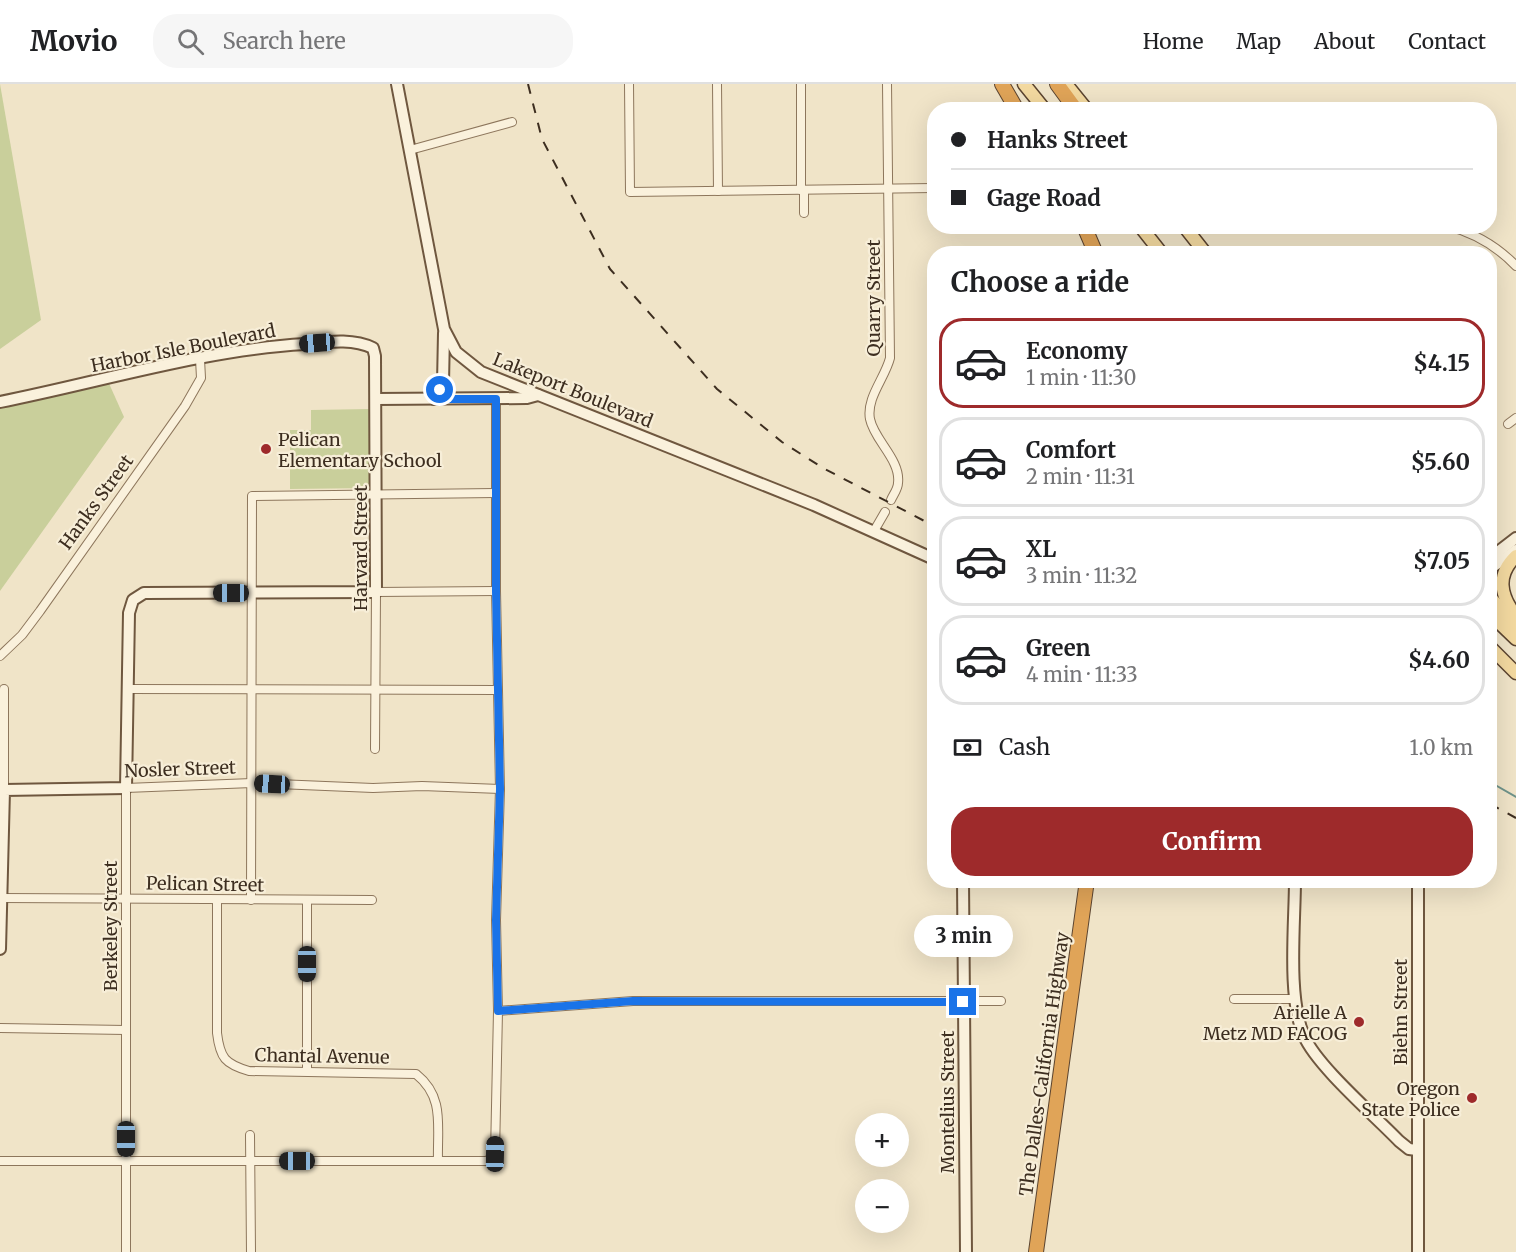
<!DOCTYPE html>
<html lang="en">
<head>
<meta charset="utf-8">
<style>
  body { margin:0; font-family:Merriweather,serif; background:#f6f6f6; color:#202124; height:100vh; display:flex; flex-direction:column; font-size:22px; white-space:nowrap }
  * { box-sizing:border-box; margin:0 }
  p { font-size:20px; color:#757577 }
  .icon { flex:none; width:33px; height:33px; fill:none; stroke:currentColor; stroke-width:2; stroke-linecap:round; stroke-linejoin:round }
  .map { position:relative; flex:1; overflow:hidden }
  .details { position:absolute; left:927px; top:162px; width:570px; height:642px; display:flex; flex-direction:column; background:#fff; border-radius:24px; box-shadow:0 6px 24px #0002 }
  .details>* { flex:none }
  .top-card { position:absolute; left:927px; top:18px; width:570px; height:132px; border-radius:24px; box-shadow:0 6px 24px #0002; display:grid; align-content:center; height:132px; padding:0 24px; background:#fff }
  .controls { position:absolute; left:855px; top:1029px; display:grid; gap:12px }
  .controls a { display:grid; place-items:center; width:54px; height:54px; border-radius:50%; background:#fff; box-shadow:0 6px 24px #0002; font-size:30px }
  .end { position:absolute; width:27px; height:27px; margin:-14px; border:8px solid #1a73e8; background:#fff; box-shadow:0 0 0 3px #fff }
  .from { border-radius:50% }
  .bubble { position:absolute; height:42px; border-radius:21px; background:#fff; box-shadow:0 6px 24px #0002; font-size:20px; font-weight:700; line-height:42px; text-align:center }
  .car { position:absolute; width:18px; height:36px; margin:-18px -9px; border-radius:8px; box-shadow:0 0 4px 2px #0007; background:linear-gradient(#222 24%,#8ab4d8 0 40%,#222 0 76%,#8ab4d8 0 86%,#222 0) }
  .top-card b { display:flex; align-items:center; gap:21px; height:57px; font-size:22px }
  .top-card b+b { border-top:2px solid #e0e0e0 }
  .top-card i { width:15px; height:15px; background:#202124 }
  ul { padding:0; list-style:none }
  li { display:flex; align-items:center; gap:18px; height:90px; margin:0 12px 9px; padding:0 12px; border:3px solid #e0e0e0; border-radius:24px }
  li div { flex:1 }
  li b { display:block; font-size:22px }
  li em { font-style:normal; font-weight:700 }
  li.active { border-color:#9e2a2b }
  li>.icon { width:54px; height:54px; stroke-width:1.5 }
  h2 { padding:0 24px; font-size:27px; line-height:72px }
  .pay { display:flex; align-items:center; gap:15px; height:66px; padding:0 24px; font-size:22px }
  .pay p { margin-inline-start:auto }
  .action { display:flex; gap:12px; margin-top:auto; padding:12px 24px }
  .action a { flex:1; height:69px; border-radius:24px; background:#9e2a2b; color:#fff; font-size:24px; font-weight:700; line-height:69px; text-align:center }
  header { display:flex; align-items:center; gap:36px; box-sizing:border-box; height:84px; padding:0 30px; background:#fff; border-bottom:2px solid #e0e0e0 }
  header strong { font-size:28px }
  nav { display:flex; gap:33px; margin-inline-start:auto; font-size:21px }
  .search { width:420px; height:54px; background:#f6f6f6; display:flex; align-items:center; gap:15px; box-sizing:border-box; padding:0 21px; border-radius:24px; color:#757577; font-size:22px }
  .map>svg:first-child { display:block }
  .green { fill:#c9cf9b }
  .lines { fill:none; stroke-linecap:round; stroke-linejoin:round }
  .stream { stroke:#6f938a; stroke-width:2 }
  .street-casing { stroke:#8d765c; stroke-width:10 }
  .secondary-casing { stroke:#6f573f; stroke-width:14 }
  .primary-casing { stroke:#5b4430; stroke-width:15 }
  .highway-casing { stroke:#5b4430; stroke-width:16 }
  .street { stroke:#faf1dc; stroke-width:8 }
  .secondary { stroke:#faf1dc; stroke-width:10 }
  .primary { stroke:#f3d9a0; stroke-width:12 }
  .highway { stroke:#e0a458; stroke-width:14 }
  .rail { stroke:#3d2e20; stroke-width:2; stroke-dasharray:10 10; stroke-linecap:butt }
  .primary-bridge-casing { stroke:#5b4430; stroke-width:15; stroke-linecap:butt }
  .primary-bridge { stroke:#f3d9a0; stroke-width:12 }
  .route { stroke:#1a73e8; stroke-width:8 }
  .poi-dot { fill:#9e2a2b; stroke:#f7eed8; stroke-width:2 }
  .labels { text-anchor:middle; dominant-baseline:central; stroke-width:4.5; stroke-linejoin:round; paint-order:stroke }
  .street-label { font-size:18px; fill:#3d2e20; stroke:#f7eed8 }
  .poi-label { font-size:18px; fill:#3d2e20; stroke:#f7eed8; text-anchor:end }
</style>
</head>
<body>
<header>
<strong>Movio</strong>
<div class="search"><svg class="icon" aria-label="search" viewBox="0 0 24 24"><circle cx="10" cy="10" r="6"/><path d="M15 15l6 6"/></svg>Search here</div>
<nav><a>Home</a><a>Map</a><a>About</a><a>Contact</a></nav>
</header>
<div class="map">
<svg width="1516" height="1168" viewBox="0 0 1516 1168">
  <rect width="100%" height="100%" fill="#f0e4c8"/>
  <g class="green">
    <path d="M0,0L41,236L0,265Z"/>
    <path d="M107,295L124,333L0,507V318Z"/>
    <path d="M370,325L372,404L290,405V373L295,372L294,366H290V346H311V326Z"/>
  </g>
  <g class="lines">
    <path class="stream" d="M1490,698L1516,713"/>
    <defs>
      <g id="street">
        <path d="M629,0L630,108L934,104"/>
        <path d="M717,0L718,107"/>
        <path d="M887,0L890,274C885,294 866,314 870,335C874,356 901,376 898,399C898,405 893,411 891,416"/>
        <path d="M410,66L512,38"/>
        <path d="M801,106V0"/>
        <path d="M804,129V106"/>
        <path d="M1448,142C1474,149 1497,162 1516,182"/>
        <path d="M1508,340L1516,334"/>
        <path d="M874,447L885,428"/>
        <path d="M0,572L22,551L40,527L185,322L201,294L200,275"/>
        <path d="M4,605V706"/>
        <path d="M129,605L497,606"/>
        <path d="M375,665L376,508L496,507"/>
        <path d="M1,814L372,816"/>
        <path d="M217,816V949C220,974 225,980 249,987L416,990C445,1013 437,1042 438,1077"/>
        <path d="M251,816L252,412L495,409"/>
        <path d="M307,817V986"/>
        <path d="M1234,915H1295"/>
        <path d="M498,927L633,917H1001"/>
        <path d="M0,944L126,946"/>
        <path d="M250,1051L251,1168"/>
        <path d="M0,1077H487L495,1070L498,927L496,836L500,705L496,507V315"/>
        <path d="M126,1168V704L252,699L373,704L422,702L500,705"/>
      </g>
      <g id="secondary">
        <path d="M397,0L444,245L456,268L481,288L814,421L934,475"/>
        <path d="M376,315L527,314L538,311"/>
        <path d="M434,315L443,299L444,249"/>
        <path d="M0,318C101,298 202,266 305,260C327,258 352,254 373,264L375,272L376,508L144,509L133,516L129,529L126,704L4,706L0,865"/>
        <path d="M1490,474L1516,454"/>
        <path d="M1490,485L1516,466"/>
        <path d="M963,796L966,1168"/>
        <path d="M1295,796C1295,839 1287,914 1304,952C1317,982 1374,1031 1399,1057L1409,1065L1417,1066"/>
        <path d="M1418,1168V796"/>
      </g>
      <g id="primary">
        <path d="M1024,0L1045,26"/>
        <path d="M1066,0L1087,26"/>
        <path d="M1184,142L1206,170"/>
        <path d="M1516,472C1496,491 1500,511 1516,532"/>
        <path d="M1490,513L1516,542"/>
        <path d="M1490,530L1516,555"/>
        <path d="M1490,563L1516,589"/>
      </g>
      <g id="highway">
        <path d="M1002,0L1017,26"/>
        <path d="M1057,0L1076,26"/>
        <path d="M1084,142L1096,170"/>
        <path d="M1036,1168L1087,796"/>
      </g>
    </defs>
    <use href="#street" class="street-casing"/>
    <use href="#secondary" class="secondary-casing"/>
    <use href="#primary" class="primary-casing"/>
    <use href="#highway" class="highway-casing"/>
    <use href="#street" class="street"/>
    <use href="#secondary" class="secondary"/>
    <use href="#primary" class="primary"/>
    <use href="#highway" class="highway"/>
    <g class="rail">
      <path d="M528,0L542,55L610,185L717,305L782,358L823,384L934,442"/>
      <path d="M1490,720L1516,734"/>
    </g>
    <defs>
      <path id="primary-bridge" d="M1140,142L1162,170"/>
    </defs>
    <use href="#primary-bridge" class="primary-bridge-casing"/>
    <use href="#primary-bridge" class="primary-bridge"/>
  </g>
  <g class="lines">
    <path class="route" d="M440,306L434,315H496V507L500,705L496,836L498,927L633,917L963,918"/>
  </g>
  <g class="poi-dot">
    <circle cx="266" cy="365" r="6"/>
    <circle cx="1359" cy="938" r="6"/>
    <circle cx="1472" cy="1014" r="6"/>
  </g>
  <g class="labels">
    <g class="street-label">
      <text transform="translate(873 214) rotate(-90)">Quarry Street</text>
      <text transform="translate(183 264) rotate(-11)">Harbor Isle Boulevard</text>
      <text transform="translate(573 306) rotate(22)">Lakeport Boulevard</text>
      <text transform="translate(96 418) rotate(-54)">Hanks Street</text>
      <text transform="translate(360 464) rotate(-90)">Harvard Street</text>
      <text transform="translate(180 685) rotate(-2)">Nosler Street</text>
      <text transform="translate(205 800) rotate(1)">Pelican Street</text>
      <text transform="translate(110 842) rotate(-90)">Berkeley Street</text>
      <text transform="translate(1400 928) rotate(-90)">Biehn Street</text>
      <text transform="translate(322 972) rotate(1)">Chantal Avenue</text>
      <text transform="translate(1044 980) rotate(-82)">The Dalles-California Highway</text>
      <text transform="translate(947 1018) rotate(-90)">Montelius Street</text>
    </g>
    <g class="poi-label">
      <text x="278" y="355" text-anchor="start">Pelican<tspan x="278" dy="21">Elementary School</tspan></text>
      <text x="1347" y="928">Arielle A<tspan x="1347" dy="21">Metz MD FACOG</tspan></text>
      <text x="1460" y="1004">Oregon<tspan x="1460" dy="21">State Police</tspan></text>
    </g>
  </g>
</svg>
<div class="controls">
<a>+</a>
<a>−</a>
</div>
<i class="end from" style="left:440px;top:306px"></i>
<i class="end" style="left:963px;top:918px"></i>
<div class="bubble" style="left:914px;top:831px;width:99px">3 min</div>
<i class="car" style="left:317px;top:259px;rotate:266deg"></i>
<i class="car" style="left:231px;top:509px;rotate:270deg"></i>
<i class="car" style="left:272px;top:700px;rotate:273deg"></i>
<i class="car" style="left:307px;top:880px;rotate:180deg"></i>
<i class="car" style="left:126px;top:1055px;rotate:180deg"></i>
<i class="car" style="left:495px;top:1070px;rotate:1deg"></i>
<i class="car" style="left:297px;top:1077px;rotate:270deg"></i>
<div class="top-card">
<b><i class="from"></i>Hanks Street</b>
<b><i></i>Gage Road</b>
</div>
<section class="details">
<h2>Choose a ride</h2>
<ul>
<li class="active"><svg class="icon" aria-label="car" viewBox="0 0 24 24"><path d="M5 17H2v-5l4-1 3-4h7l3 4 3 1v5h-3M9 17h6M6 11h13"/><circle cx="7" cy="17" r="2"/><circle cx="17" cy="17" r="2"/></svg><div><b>Economy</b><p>1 min · 11:30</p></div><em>$4.15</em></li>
<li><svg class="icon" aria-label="car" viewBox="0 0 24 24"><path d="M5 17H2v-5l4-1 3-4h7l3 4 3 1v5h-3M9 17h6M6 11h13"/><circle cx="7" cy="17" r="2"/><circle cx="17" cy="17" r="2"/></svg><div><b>Comfort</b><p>2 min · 11:31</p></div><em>$5.60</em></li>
<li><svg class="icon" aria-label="car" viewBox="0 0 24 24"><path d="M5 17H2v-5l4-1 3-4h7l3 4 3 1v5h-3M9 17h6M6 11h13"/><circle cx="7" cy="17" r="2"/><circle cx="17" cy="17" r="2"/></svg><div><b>XL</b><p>3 min · 11:32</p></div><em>$7.05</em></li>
<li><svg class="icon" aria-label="car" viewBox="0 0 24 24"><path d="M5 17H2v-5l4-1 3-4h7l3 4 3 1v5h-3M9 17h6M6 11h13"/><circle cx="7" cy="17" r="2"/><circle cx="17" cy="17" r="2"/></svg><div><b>Green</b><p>4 min · 11:33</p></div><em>$4.60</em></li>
</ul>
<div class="pay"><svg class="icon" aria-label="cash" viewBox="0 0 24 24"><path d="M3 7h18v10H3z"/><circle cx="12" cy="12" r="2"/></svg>Cash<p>1.0 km</p></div>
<div class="action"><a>Confirm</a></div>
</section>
</div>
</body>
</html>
